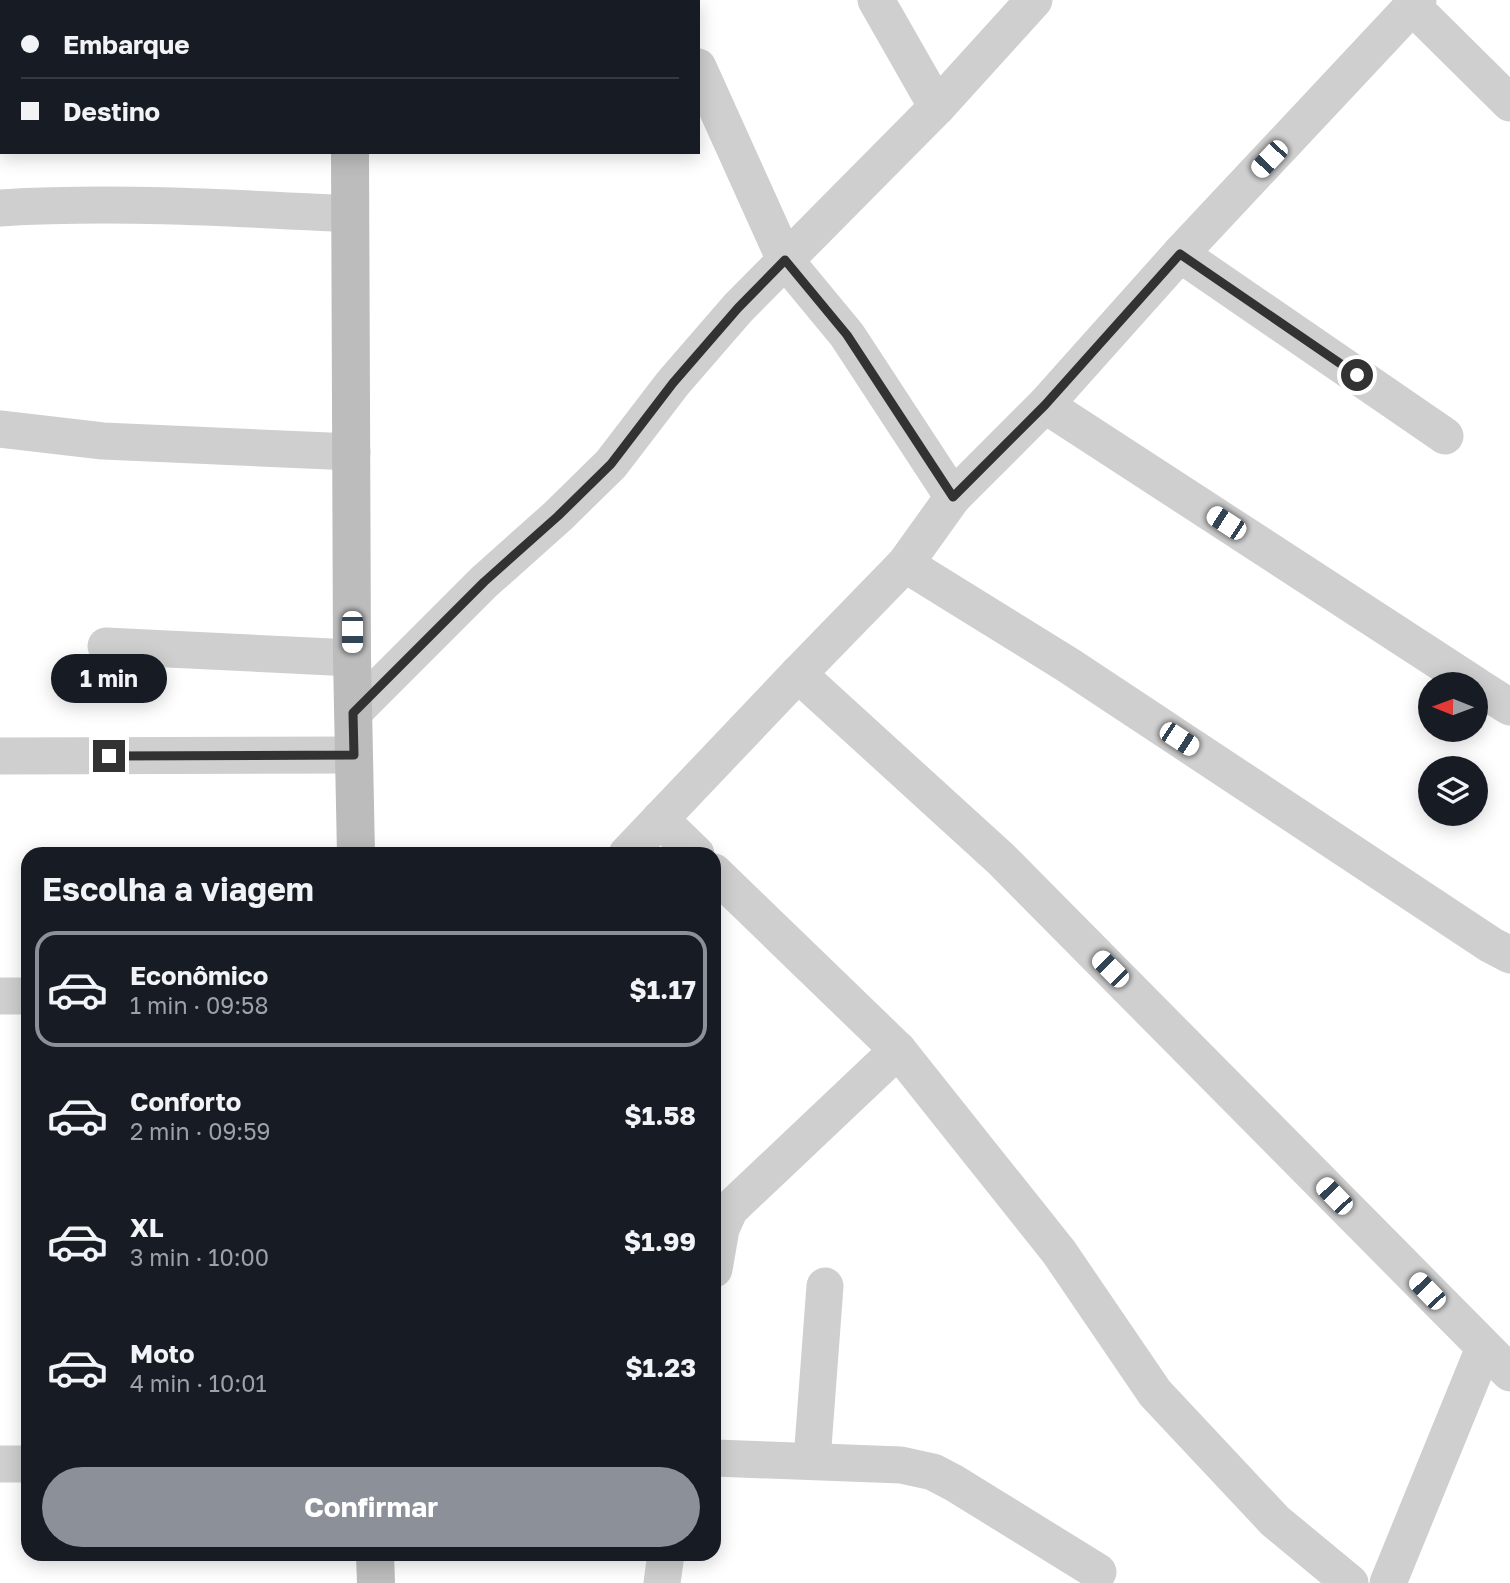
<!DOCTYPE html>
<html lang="pt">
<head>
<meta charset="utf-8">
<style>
  body { margin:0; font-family:"Golos Text",sans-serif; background:#20242c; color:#f1f3f6; height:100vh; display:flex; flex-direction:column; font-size:26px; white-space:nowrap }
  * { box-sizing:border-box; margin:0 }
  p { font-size:23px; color:#9ea1a6 }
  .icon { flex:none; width:38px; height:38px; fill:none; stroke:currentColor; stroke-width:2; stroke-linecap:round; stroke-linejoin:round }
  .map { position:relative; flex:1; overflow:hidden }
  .sheet { position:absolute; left:21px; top:847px; width:700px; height:714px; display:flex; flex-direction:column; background:#171b24; border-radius:21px; box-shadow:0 4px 18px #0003 }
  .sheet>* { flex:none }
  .top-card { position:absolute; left:0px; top:0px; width:700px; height:154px; box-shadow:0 4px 18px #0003; display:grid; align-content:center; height:154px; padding:0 21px; background:#171b24 }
  .needle { width:46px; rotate:271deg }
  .fabs { position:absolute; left:1418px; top:672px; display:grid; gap:14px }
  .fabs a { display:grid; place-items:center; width:70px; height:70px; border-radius:50%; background:#171b24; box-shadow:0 4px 18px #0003; font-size:35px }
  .end { position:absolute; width:32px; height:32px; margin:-16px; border:9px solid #323232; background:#fff; box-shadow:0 0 0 4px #fff }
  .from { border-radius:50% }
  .bubble { position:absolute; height:49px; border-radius:24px; background:#171b24; box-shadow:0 4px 18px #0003; font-size:23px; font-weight:700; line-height:49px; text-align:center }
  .car { position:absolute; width:21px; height:42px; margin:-21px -10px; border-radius:9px; box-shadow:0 0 5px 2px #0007; background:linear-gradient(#fff 24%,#345 0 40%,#fff 0 76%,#345 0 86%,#fff 0) }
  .top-card b { display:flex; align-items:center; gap:24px; height:66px; font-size:26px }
  .top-card b+b { border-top:2px solid #363941 }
  .top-card i { width:18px; height:18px; background:#f1f3f6 }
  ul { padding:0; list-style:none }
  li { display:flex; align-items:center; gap:21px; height:116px; margin:0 14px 10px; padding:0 7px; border:4px solid transparent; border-radius:21px }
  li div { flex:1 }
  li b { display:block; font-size:26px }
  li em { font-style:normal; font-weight:700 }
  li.active { border-color:#8c9099 }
  li>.icon { width:63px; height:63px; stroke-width:1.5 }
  h2 { padding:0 21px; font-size:32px; line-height:84px }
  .primary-button { display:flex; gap:14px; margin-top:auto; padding:14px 21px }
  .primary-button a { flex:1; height:80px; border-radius:42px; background:#8c9099; color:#fff; font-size:28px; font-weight:700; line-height:80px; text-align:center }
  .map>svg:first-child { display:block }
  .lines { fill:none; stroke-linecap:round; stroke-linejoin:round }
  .street { stroke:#cfcfcf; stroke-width:37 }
  .secondary { stroke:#bcbcbc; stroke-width:38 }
  .route { stroke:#323232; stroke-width:9 }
</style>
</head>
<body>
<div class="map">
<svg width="1510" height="1583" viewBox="0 0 1510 1583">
  <rect width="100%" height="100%" fill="#fff"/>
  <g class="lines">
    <g class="street">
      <path d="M668,0L669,2"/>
      <path d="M876,0L937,107"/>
      <path d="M1412,6L1510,103"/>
      <path d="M698,67L785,260L847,335L953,497"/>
      <path d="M0,208C116,201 233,208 349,214"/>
      <path d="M1180,254L1445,436"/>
      <path d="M1045,405L1474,684"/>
      <path d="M0,429L103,441L352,452"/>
      <path d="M905,564L1068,665L1491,945L1510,955"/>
      <path d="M106,646L352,658"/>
      <path d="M798,674L1001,859L1510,1373"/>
      <path d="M1475,685L1510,707"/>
      <path d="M353,713L484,582L558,516L611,464L673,383L738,308L937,107L1034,0"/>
      <path d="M0,756L353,755"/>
      <path d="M660,819L696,854"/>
      <path d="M627,854L798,674L905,564L953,497L1045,405L1180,254L1418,0"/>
      <path d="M714,872L898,1050L1059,1252L1155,1393L1275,1521L1350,1583"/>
      <path d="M0,996H28"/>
      <path d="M714,1269L721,1229L730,1209L898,1050"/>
      <path d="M714,1458L901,1465L933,1472L954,1483L1098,1572"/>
      <path d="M812,1460L825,1286"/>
      <path d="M0,1464H28"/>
      <path d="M662,1583L666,1554"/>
      <path d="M1388,1583L1484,1348"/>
    </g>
    <g class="secondary">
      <path d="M352,2V0"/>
      <path d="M350,152L352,658L356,854"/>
      <path d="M375,1554L376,1583"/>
    </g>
  </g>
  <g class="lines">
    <path class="route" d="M109,756L354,755L353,713L484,582L558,516L611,464L673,383L738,308L785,260L847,335L953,497L1045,405L1180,254L1357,375"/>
  </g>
</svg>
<div class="fabs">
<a><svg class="needle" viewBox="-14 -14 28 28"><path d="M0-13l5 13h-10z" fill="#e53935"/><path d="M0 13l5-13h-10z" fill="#9ea1a6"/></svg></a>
<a><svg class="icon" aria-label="layers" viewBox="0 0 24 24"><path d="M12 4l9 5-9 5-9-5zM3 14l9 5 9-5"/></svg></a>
</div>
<i class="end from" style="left:1357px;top:375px"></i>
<i class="end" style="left:109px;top:756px"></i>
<div class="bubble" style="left:51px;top:654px;width:116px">1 min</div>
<i class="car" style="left:1269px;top:159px;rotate:223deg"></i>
<i class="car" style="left:1226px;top:523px;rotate:303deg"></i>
<i class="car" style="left:352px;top:632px;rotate:180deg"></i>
<i class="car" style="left:1179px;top:739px;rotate:123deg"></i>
<i class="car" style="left:1110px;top:969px;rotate:315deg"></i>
<i class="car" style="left:1334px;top:1196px;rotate:316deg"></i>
<i class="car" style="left:1427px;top:1291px;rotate:316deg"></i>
<div class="top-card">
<b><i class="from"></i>Embarque</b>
<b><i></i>Destino</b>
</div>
<section class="sheet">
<h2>Escolha a viagem</h2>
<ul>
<li class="active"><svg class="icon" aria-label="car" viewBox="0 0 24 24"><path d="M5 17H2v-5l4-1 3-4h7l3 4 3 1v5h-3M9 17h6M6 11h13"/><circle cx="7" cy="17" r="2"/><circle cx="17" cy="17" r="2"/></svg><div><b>Econômico</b><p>1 min · 09:58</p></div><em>$1.17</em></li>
<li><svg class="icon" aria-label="car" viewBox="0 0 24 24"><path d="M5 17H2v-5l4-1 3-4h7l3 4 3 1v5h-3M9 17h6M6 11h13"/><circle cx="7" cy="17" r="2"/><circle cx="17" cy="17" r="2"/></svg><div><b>Conforto</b><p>2 min · 09:59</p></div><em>$1.58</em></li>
<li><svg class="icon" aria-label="car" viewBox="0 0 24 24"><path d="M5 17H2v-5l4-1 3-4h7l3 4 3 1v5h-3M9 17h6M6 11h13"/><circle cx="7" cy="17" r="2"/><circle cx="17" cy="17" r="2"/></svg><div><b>XL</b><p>3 min · 10:00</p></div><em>$1.99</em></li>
<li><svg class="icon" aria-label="car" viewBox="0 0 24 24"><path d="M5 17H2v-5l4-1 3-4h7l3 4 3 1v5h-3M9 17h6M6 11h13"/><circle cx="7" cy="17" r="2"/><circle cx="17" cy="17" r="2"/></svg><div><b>Moto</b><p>4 min · 10:01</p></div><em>$1.23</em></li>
</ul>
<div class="primary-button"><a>Confirmar</a></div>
</section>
</div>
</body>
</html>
